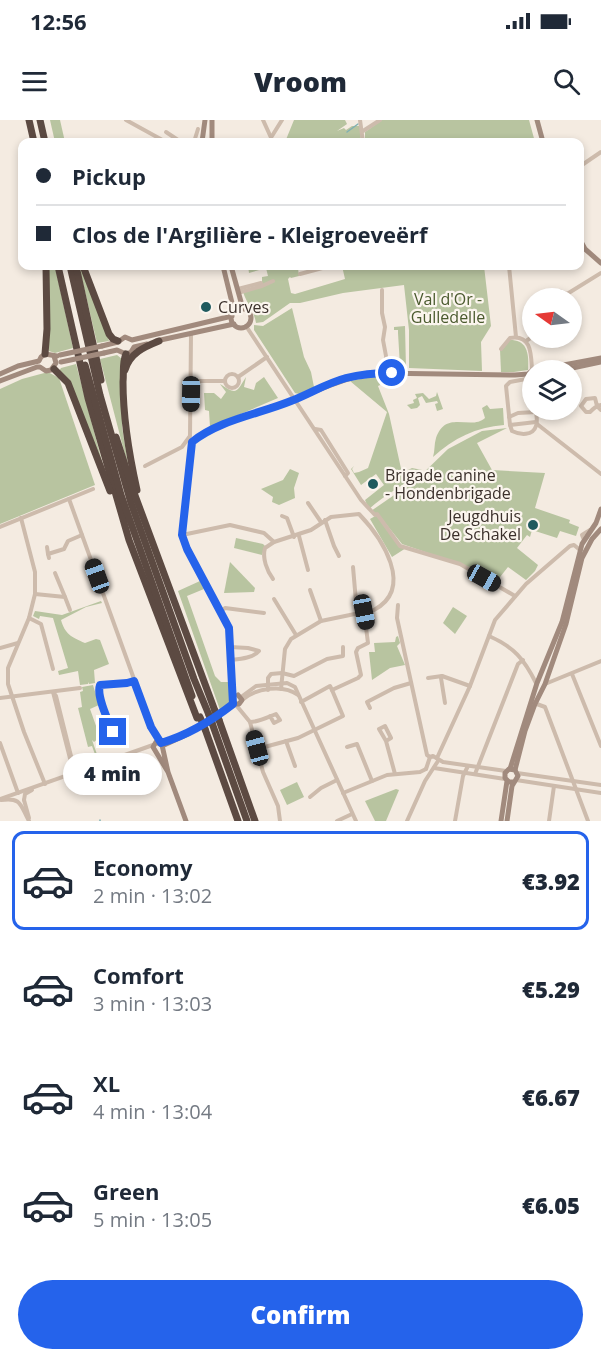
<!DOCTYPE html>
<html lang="en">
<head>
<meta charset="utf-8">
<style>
  body { margin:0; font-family:"Open Sans",sans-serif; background:#f6f6f7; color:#1f2937; height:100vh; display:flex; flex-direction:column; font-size:22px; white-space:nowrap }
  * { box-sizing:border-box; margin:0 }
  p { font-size:20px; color:#747a83 }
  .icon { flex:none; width:33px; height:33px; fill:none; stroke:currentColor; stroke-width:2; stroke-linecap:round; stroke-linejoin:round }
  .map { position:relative; height:701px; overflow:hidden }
  .details { display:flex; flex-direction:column; background:#fff; flex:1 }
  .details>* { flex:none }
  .guide { position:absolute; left:18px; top:18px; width:566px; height:132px; border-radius:12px; box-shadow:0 3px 9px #0003; display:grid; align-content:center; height:132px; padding:0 18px; background:#fff }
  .needle { width:39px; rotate:284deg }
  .controls { position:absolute; left:522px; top:168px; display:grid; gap:12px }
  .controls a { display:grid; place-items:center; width:60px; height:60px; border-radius:50%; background:#fff; box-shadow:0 3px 9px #0003; font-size:30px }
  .end { position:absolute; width:27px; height:27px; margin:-14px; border:8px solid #2563eb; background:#fff; box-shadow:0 0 0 3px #fff }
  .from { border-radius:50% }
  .bubble { position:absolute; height:42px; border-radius:21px; background:#fff; box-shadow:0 3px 9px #0003; font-size:20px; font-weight:800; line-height:42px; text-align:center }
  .car { position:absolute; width:18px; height:36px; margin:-18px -9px; border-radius:8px; box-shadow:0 0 4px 2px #0007; background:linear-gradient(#222 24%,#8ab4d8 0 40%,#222 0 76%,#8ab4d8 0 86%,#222 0) }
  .guide b { display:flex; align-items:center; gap:21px; height:57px; font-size:22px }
  .guide b+b { border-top:2px solid #e0e1e3 }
  .guide i { width:15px; height:15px; background:#1f2937 }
  ul { padding:10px 0 0; list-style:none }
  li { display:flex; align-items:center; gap:18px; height:99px; margin:0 12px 9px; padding:0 6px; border:3px solid transparent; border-radius:12px }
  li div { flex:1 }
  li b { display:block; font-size:22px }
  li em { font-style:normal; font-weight:800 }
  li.active { border-color:#2563eb }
  li>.icon { width:54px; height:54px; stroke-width:1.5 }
  .primary-button { display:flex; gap:12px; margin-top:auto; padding:12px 18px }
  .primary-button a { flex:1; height:69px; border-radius:36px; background:#2563eb; color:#fff; font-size:24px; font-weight:800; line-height:69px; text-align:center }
  .status { display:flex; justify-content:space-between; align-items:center; height:42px; padding:0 30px; background:#fff; direction:ltr }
  .status svg { height:16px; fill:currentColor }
  header { display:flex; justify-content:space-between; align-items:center; height:78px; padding:0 18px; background:#fff; font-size:27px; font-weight:800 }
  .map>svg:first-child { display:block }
  .green { fill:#b8c4a0 }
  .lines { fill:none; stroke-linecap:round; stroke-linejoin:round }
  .stream { stroke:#7fb0b2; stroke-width:1.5 }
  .street { stroke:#cdbbac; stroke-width:4 }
  .secondary { stroke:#a18a7d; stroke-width:5 }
  .highway { stroke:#5c4a42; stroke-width:7 }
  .secondary-bridge { stroke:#a18a7d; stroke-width:5 }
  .highway-bridge { stroke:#5c4a42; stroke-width:7 }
  .route { stroke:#2563eb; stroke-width:8 }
  .poi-dot { fill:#1f5a5e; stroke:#fbf5ee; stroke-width:2 }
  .labels { text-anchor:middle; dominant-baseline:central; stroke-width:4.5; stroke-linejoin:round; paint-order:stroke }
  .park-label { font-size:16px; fill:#4a5a2e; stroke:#fbf5ee }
  .poi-label { font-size:16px; fill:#3b302b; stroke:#fbf5ee; text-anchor:start }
</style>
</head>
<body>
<div class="status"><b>12:56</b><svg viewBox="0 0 49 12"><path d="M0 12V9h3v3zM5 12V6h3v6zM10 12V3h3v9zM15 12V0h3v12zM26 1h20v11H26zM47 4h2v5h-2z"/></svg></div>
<header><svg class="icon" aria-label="menu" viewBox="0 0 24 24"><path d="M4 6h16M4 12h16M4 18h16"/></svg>Vroom<svg class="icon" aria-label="search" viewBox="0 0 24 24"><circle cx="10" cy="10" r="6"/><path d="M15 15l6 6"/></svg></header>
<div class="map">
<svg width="601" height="701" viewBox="0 0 601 701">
  <rect width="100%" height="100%" fill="#f4ebe1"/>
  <g class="green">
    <path d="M50,0H60L65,22H55Z"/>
    <path d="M294,0H345L347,4L337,11L344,8L346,10L352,6H360L361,22H285Z"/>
    <path d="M382,0H529L535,22H365V12Z"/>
    <path d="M49,146H55L73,228L55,233L49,231Z"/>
    <path d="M79,146H82L109,221L97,223Z"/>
    <path d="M248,146H315L298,148L299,156L291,158L290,157L288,159L291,173L295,174L345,159L342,146H484L491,206L481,222L482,251L409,248V210L404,165L343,173L300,183H290L263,202L256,203C254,191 247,184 243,172L262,165V157L268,156L266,148L249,153Z"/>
    <path d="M292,188L304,237L311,252L314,267L299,274L295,273L254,210V205L263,206Z"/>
    <path d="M405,206L406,249H396L400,246L398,213V210H394V207Z"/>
    <path d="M510,220C528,220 529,235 528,250L514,252H501L500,229Z"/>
    <path d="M117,235L122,239V307L129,350L100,239Z"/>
    <path d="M76,244L103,345L59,251L61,248Z"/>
    <path d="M48,252L59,258L95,365L0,404V269L22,259Z"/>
    <path d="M393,256L394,259L378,266L389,294L402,353L412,348L422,350C406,365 385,374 369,389L365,380L384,365L376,354L361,365L351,349L354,346L352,349L354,353L359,352L368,348L387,292L350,261L372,257Z"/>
    <path d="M246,257L244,267L254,270L256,263L264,257L278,278L210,307L209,291L205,290L204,273H214L221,279L226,272L220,264C237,275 236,273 246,257Z"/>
    <path d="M437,272L443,289L437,291L435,284L438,283L437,281L426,283L422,276L418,278L420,285L417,288L411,289L407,285L414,283L413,280L417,278L415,274L423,273L429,279L436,276Z"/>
    <path d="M487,285L490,289L503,288L504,305C476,307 454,318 433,337C435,331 434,324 436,318C446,289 471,311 485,298L482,288Z"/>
    <path d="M507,308L477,323L492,350L545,353L535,388L570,400L569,403L579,407L576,416L560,411L557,418L532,410L530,417L527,415L517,428L538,445L535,451L526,460L508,447L496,462L469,447L402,424L378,394L371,391L416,360L448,329L482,311Z"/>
    <path d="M290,349L299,353L294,368L295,378L279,385L272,382L273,377L261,369L283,360Z"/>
    <path d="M377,395L400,427L406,428L392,437L370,399Z"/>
    <path d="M236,418L263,424L265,426L262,435L234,428Z"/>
    <path d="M230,442L255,468L254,472L224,473Z"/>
    <path d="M200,461L204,469L187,476L215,556L221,562H229V583L220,590L178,471Z"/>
    <path d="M101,481L102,483L86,487L61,500C65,514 71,517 85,523L96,519L100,520L109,544L94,550L95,563L89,564L88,562V564L80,565L78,551L59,555L58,551L68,548L53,498L40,496L39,499L33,496L35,491L62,495Z"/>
    <path d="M453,487L467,496L455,514L443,503Z"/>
    <path d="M398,516L400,523L397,526L405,545L390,548L372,560L369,532H375L374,523L395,522L396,517Z"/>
    <path d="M93,565L99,585L90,589L100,617L94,622L92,620L99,640H97L92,626L88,627L78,588L82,587L80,572L83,571L82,567Z"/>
    <path d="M297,662L304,677L287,685L280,670Z"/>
    <path d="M396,669L399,670L386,701H375L365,681Z"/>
  </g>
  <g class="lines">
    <g class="stream">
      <path d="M347,12L358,4"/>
      <path d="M100,700V701"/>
    </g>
    <g class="street">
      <path d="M126,0L166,22"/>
      <path d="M263,0L273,22"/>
      <path d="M360,0L363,22"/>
      <path d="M363,11L380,0"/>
      <path d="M166,12L181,22"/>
      <path d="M272,16L282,0"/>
      <path d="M194,22L198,9"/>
      <path d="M579,47L601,32"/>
      <path d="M509,146L516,217"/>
      <path d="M326,147L332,146"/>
      <path d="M300,154L326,147V146"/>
      <path d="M238,169L261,163"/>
      <path d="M382,170V193L385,207L383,220L386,236L385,253"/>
      <path d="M241,172L262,166L273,161"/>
      <path d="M556,178L560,171L567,174L601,153"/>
      <path d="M572,183L573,187L572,193"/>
      <path d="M246,206L361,380L375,395L377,394L400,426L460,444L515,476"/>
      <path d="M526,221L532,217"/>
      <path d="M501,229L510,218C532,214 531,235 532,250"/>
      <circle cx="232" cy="261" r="7"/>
      <path d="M238,257L267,237"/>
      <path d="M531,258L510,262L506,266L510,305L512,311C520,315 533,316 536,306C538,302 536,294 536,290"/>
      <path d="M191,261H225"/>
      <path d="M601,285C596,286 594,288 590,292H586L581,286L586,279L595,278L597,286L601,290"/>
      <path d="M509,297L518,293L536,292"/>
      <path d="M537,304L601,354"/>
      <path d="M510,305L536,302"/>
      <path d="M315,309L321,310L348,353L345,356"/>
      <path d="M145,346L182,327L190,316L191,214"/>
      <path d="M69,379L134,559L159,622"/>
      <path d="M308,383L321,402"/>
      <path d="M282,396L287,398L294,417"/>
      <path d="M21,398L35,452V474L29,498L8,548V564L24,612L45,664"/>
      <path d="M325,400L334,426L339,436"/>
      <path d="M0,407L93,369"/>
      <path d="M182,415L230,405L264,413L274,422"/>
      <path d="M299,416L308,450"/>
      <path d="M584,420L582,415L590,410"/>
      <path d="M47,427L48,434"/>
      <path d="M49,438L48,434L64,429L68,421L82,415"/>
      <path d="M353,447L357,493"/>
      <path d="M55,453L65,477"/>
      <path d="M273,459C267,451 262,438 265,428L274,422L311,410L331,397L359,394C382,418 415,468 374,490L321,501L291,519L285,529L281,569"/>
      <path d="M310,470L321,501"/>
      <path d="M35,474L65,477L70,490"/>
      <path d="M274,479L296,515"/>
      <path d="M398,485L397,498L427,635L430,637"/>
      <path d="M221,491L225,488L264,493"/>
      <path d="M29,498L41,504L53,549"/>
      <path d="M489,516C514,527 524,539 536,563"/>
      <path d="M230,527L248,528L259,531C253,538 240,539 231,540"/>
      <path d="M0,528L18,523"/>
      <path d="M572,554L601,626"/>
      <path d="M428,558L442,556"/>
      <path d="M545,564L601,541"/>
      <path d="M268,570V558L271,554L282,553L294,556L327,539L343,536V527"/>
      <path d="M53,572L73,650L75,653"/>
      <path d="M53,572L56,576L75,652"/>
      <path d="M241,577L256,566L287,563L295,567L356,701"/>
      <path d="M0,578L80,568"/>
      <path d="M242,580C256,568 283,564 298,575"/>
      <path d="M301,582L330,566L332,570L358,558L361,555L356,532L358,528L368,523L364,492"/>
      <path d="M445,583L441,558L442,556L470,566"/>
      <path d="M534,583L545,587L588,701"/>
      <path d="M236,585L250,602L263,652L278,686L280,701"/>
      <path d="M370,588L367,582L394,568L411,563"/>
      <path d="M250,602C259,602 268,597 276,594L280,600L274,603L270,596"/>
      <path d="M101,617L113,612L100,578L99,565L134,561"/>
      <path d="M286,621L295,646"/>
      <path d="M386,621L379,609L385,606L391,618L386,621L395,654"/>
      <path d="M0,623L18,673"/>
      <path d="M347,627L357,624L372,661"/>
      <path d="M257,629L298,618L343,596L332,570"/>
      <path d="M430,637L433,636L443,642L506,651"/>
      <path d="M437,638L470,566L495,500L526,464L570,426L574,425L580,430"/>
      <path d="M434,648L505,659"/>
      <path d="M426,649L430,637"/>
      <path d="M517,653L601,665"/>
      <path d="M475,654L518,544L523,540"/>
      <path d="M516,660L601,673"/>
      <path d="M343,673L387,655L420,652L426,649"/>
      <path d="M310,677L321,668L337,660"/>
      <path d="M0,679L153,625"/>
      <path d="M1,680C22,677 20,685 29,701"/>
      <path d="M24,680L29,698"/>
      <path d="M24,680L25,674L32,670"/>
      <path d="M337,701L352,694"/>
      <path d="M407,701L425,661L438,641"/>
      <path d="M455,701L463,656L468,646"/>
      <path d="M549,701L554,666"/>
    </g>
    <g class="secondary">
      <path d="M537,0L543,22"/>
      <path d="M202,22L205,0"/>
      <path d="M212,22V0"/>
      <path d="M579,118L585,129L601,143"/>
      <path d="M223,146L234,191"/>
      <path d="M231,146L243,189"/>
      <circle cx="241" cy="198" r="10"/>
      <path d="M156,221L234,204"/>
      <path d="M102,226L118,222L125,217L132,220L232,196"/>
      <path d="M104,233L117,230L126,234L131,232L134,227L147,224"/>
      <path d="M537,250L601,238"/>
      <path d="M563,250L601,242"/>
      <path d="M0,254L18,246L39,241L41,237L45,234L57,236"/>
      <path d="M0,261L37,247H40L46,251L51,250L56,243L54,236"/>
      <path d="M233,584L229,508L187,429L182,415L192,322C215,302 258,293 287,282C317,272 343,257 376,253L515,255L528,254L533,250"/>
      <path d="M162,626L188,614L233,584H239L242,580L238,575"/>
      <path d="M510,649L537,563L562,502L582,424L596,403L601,389"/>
      <path d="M515,650L525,611L535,584L545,564L566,504L582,438L592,419L601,409"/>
      <path d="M168,652L153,627L156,622L162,625L168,652L186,701"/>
      <path d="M501,701L507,661"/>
      <path d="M507,701L512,666L518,656L515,650L509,649L505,653V658L509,662H514"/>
    </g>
    <g class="highway">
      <path d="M29,0L34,22"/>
      <path d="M40,0L45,22"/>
      <path d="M58,146L88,278L129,420L197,598"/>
      <path d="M70,146L100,275L131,383L194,559L209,595"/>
      <path d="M76,146L101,260"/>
      <path d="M83,146L109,214L113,219L118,221"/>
      <path d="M45,234L47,209L46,146"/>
      <path d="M126,234C122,243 124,252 123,262C123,299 129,334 137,370"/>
      <path d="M85,245L121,375L192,576"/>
      <path d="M54,249L68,263L110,371"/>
      <path d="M125,250C130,233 144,227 159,221"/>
      <path d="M116,317L133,370L215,591"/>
      <path d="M219,600L255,701"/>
      <path d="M212,603L247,701"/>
      <path d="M205,609L238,701"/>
    </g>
    <g class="secondary-bridge">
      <path d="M60,235L102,226"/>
      <path d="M61,242L104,233"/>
    </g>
    <g class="highway-bridge">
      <path d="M215,591L219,600"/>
      <path d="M209,595L212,603"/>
      <path d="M200,597L205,609"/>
    </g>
  </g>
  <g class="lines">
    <path class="route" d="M113,612C108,600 96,576 100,565L127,563L134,561L151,607L161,623C188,615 210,602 233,584L229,508L187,429L182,415L192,322C219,300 259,294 291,281C309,274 327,263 346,258C362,254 377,253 392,253"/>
  </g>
  <g class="poi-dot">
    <circle cx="206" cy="187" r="6"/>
    <circle cx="373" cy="364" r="6"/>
    <circle cx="533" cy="405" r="6"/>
  </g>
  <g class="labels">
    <g class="park-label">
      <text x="448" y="179">Val d'Or -<tspan x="448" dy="18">Gulledelle</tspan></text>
    </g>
    <g class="poi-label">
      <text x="218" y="187">Curves</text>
      <text x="385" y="355">Brigade canine<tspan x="385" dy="18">- Hondenbrigade</tspan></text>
      <text x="521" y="396" text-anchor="end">Jeugdhuis<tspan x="521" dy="18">De Schakel</tspan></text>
    </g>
  </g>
</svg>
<div class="controls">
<a><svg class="needle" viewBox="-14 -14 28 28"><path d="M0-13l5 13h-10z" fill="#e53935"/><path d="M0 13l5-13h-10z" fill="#747a83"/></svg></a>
<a><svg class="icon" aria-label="layers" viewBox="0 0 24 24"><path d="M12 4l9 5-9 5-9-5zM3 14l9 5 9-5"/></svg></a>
</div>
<i class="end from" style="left:392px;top:253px"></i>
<i class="end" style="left:113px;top:612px"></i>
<div class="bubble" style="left:63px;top:633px;width:99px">4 min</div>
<i class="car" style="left:191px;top:274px;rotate:181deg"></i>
<i class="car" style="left:97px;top:456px;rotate:340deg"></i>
<i class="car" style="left:484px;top:458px;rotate:119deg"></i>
<i class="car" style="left:364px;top:492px;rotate:169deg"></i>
<i class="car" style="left:257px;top:628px;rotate:345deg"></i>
<div class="guide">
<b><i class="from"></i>Pickup</b>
<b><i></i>Clos de l'Argilière - Kleigroeveërf</b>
</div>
</div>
<section class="details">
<ul>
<li class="active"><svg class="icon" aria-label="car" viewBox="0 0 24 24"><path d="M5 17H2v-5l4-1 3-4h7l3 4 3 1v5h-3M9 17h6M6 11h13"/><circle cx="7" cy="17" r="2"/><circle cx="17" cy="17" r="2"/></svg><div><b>Economy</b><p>2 min · 13:02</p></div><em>€3.92</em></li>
<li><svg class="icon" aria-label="car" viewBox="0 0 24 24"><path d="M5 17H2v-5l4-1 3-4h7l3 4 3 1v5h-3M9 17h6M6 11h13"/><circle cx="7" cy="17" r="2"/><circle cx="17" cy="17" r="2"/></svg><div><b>Comfort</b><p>3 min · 13:03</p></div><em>€5.29</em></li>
<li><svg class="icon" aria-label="car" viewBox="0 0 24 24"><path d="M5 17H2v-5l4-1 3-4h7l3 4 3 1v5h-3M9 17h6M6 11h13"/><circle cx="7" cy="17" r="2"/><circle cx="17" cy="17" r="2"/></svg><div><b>XL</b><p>4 min · 13:04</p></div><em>€6.67</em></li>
<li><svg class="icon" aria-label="car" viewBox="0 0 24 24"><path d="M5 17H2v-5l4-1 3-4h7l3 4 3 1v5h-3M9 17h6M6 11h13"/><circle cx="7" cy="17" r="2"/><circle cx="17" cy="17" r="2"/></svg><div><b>Green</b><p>5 min · 13:05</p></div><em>€6.05</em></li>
</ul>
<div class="primary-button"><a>Confirm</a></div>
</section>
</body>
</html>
